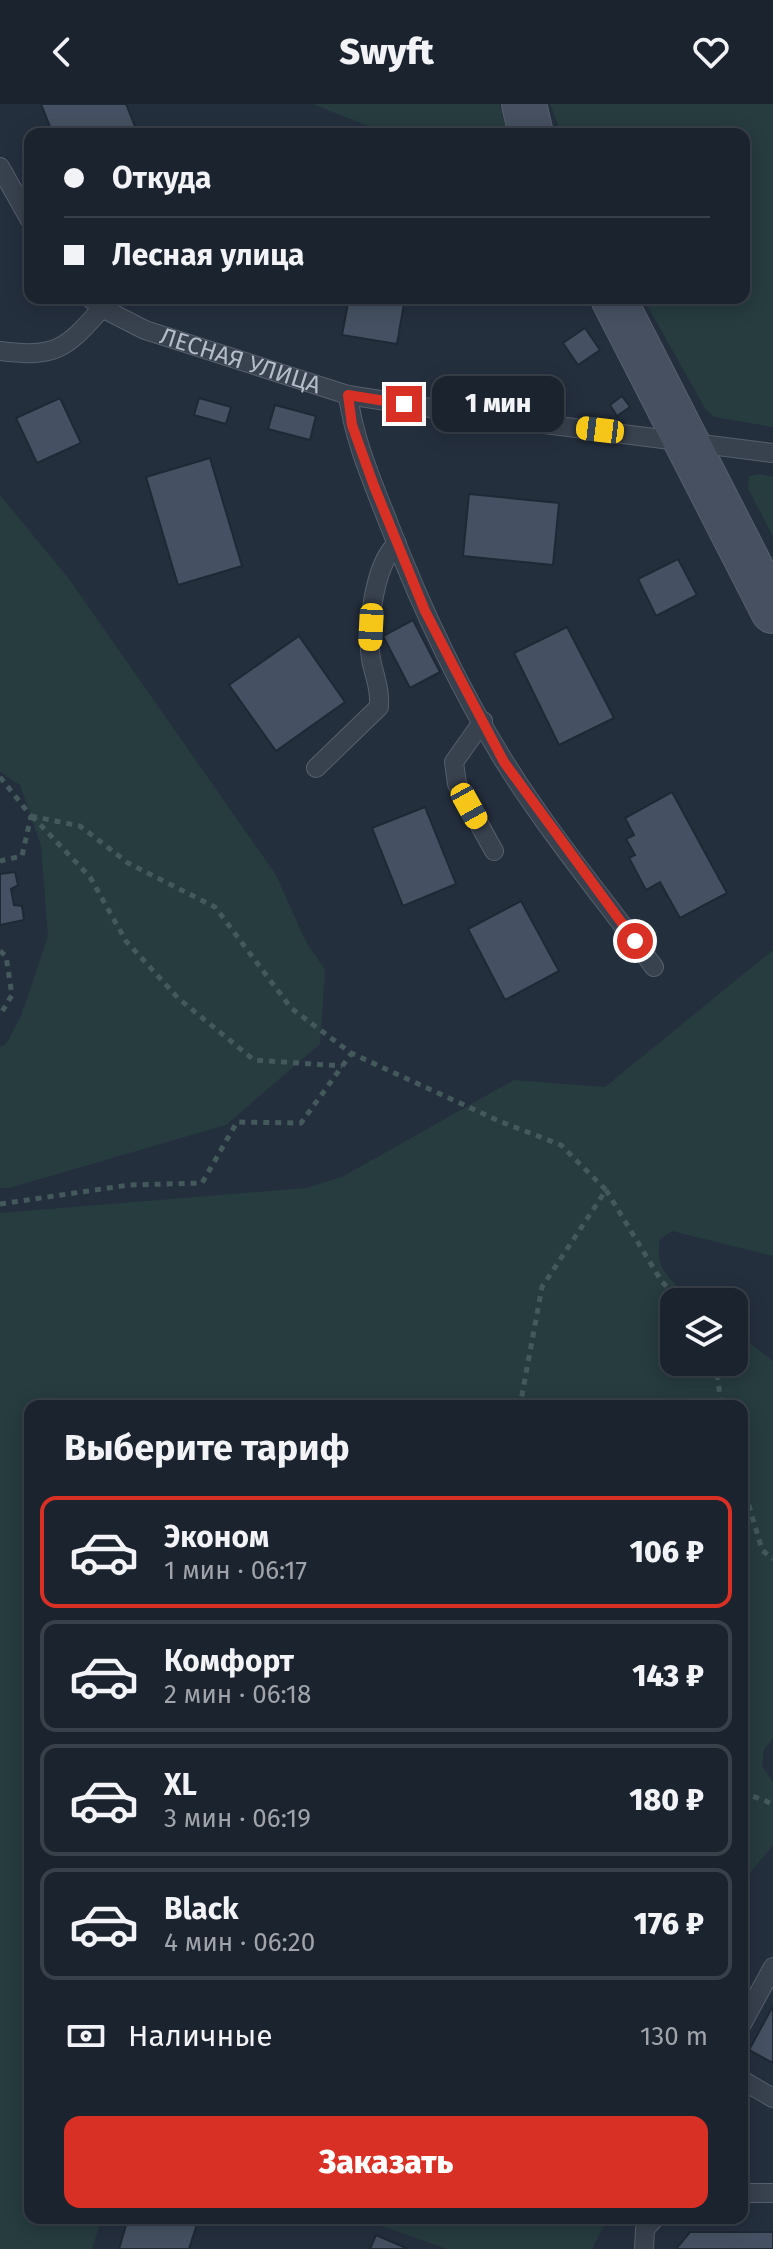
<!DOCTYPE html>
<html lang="ru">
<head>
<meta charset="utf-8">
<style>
  body { margin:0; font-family:"Fira Sans",sans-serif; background:#242b36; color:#f1f3f6; height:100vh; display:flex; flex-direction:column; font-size:30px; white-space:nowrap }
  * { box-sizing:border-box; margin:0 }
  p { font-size:26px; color:#a0a4aa }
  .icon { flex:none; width:44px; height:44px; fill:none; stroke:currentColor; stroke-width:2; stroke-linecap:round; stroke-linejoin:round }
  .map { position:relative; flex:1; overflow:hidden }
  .drawer { position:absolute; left:24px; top:1296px; width:724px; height:824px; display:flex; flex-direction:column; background:#1b232e; border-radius:16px; box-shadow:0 4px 20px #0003,0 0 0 2px #39404a }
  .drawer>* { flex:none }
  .top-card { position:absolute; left:24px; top:24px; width:726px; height:176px; border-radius:16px; box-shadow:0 4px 20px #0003,0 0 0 2px #39404a; display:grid; align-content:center; height:176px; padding:0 40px; background:#1b232e }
  .fabs { position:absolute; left:660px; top:1184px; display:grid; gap:16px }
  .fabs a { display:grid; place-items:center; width:88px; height:88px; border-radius:16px; background:#1b232e; box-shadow:0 4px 20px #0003,0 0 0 2px #39404a; font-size:40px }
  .end { position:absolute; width:36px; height:36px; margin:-18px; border:10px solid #d93025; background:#fff; box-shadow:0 0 0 4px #fff }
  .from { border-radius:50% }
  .bubble { position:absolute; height:56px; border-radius:16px; background:#1b232e; box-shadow:0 4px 20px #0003,0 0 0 2px #39404a; font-size:26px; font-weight:800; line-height:56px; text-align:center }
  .car { position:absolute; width:24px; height:48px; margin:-24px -12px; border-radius:10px; box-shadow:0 0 6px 2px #0007; background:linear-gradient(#f5c518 24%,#345 0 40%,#f5c518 0 76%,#345 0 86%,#f5c518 0) }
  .top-card b { display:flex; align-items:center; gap:28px; height:76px; font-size:30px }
  .top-card b+b { border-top:2px solid #39404a }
  .top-card i { width:20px; height:20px; background:#f1f3f6 }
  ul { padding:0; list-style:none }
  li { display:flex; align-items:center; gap:24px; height:112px; margin:0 16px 12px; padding:0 24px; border:4px solid #39404a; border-radius:16px }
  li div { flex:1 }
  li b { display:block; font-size:30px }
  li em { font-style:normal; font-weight:800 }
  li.active { border-color:#d93025 }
  li>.icon { width:72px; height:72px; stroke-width:1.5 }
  h2 { padding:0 40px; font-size:36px; line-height:96px }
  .pay { display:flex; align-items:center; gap:20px; height:88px; padding:0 40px; font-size:30px }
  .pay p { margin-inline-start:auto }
  .cta { display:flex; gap:16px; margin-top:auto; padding:16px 40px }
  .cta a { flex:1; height:92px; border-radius:16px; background:#d93025; color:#fff; font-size:32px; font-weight:800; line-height:92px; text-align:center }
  header { display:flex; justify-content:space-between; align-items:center; height:104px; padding:0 40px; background:#1b232e; font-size:36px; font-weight:800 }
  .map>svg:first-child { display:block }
  .green { fill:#263c3f }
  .building { fill:#455162; stroke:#1f2835; stroke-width:2 }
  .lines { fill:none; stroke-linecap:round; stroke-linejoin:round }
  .lane-casing { stroke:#565f6c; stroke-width:20 }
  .secondary-casing { stroke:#565f6c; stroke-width:46 }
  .path { stroke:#44595c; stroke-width:5; stroke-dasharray:6 6; stroke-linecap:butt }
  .lane { stroke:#38414e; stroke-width:18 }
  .secondary { stroke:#465061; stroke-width:44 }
  .route { stroke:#d93025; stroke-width:10 }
  .labels { text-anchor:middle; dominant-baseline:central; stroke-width:8; stroke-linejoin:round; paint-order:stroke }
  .street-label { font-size:24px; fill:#b4bcc9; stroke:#1d2633 }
</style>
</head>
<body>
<header><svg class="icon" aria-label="back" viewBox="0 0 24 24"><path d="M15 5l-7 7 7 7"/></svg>Swyft<svg class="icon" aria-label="heart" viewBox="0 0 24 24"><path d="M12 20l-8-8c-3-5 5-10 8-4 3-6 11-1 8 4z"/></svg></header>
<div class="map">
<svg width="773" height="2145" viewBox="0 0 773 2145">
  <rect width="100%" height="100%" fill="#242f3e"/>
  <g class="green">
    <path d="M313,0H499L508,30H388Z"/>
    <path d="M550,0H773V323L715,313L706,306L643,194H744V30H562Z"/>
    <path d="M760,370L773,373V433L748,384L749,372Z"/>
    <path d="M0,391L69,475L276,771L305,836L325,866L320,940L226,1021L9,1084H0V943L6,940L21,912L48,832L41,742L20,681L0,668Z"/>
    <path d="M773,846V1152L672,1127L660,1135C653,1166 674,1179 696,1198H674V1258H734V1227L773,1257V1634L764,1646L762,1662L773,1678V1741L742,1779V1302H30V2114H102L92,2145H0V1109L306,1084L342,1073L514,976L605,983Z"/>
    <path d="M359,2114H608L592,2145H447Z"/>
  </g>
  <g class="building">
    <path d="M41,0H126L138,30H53Z"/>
    <path d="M349,194H405L397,240L342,231Z"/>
    <path d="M585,224L600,246L578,261L563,239Z"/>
    <path d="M622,292L630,303L617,312L610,301Z"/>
    <path d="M60,294L81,339L37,359L16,314Z"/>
    <path d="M199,294L231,303L226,320L194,311Z"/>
    <path d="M275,301L316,312L310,336L268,325Z"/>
    <path d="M210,354L242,462L178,481L146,373Z"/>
    <path d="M469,390L559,399L553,461L463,452Z"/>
    <path d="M678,455L697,491L656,512L638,475Z"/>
    <path d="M413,516L440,568L410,584L383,532Z"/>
    <path d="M567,523L614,614L559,641L514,549Z"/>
    <path d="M299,532L345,598L276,647L229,581Z"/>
    <path d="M672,688L727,789L680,814L660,778L646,786L629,754L635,751L626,735L634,731L625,714Z"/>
    <path d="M425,703L456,780L403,802L372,724Z"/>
    <path d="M15,768L18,781L11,785L14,801L22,802L24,816L0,821V770Z"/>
    <path d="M521,797L559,867L505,896L468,825Z"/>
    <path d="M773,1902V1959L749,1946Z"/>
    <path d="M128,2114H199L189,2145H119Z"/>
    <path d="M690,2128H773V2145H676Z"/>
    <path d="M376,2131L408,2145H370Z"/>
  </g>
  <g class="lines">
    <defs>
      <g id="lane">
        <path d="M0,63L30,116"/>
        <path id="s1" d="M90,194L102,204L145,226L348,291L488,313L773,349"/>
        <path d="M0,247C56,254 66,245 102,204"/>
        <path d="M348,291C354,337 373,379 390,423C421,503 459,584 504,657C549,729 604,795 654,863"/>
        <path d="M483,617L454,658L457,680L494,747"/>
        <path d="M316,664L379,603C380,587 376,576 372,560C365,531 374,458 397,440"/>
        <path d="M742,1920L773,1863"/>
        <path d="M742,1976L773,1994"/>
        <path d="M742,2089H773"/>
        <path d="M644,2145L645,2125L655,2114"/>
      </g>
      <g id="secondary">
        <path d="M524,0L531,30"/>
        <path d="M613,194L773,507"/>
      </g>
    </defs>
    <use href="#lane" class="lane-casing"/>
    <use href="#secondary" class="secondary-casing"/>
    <g class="path">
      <path d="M0,673L31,712L22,752L0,757"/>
      <path d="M31,712L80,722L128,759L215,803L291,904L351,949L499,1017L561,1041L606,1086L542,1183L520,1302"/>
      <path d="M32,712L90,773L126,837L178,894L254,956L342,962"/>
      <path d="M0,847L6,852L12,891L0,911"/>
      <path d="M606,1086L662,1178L684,1198"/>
      <path d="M0,1100L129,1081L202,1079L237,1018L301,1019L351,950"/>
      <path d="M716,1258L721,1302"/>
      <path d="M742,1378L762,1446L773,1455"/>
      <path d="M742,1688L773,1700"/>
    </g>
    <use href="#lane" class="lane"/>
    <use href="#secondary" class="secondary"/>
  </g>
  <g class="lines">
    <path class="route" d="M404,300L348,291L352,321L374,382L425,507L455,565L504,658L635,837"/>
  </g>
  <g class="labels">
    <g class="street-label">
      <text stroke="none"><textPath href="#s1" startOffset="164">ЛЕСНАЯ УЛИЦА</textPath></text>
    </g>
  </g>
</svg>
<div class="fabs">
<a><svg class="icon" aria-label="layers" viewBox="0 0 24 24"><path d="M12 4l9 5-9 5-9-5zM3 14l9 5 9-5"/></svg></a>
</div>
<i class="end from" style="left:635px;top:837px"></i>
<i class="end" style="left:404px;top:300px"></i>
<div class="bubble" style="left:432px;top:272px;width:132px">1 мин</div>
<i class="car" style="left:600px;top:326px;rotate:277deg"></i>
<i class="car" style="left:371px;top:523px;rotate:183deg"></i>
<i class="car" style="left:469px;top:702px;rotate:151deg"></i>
<div class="top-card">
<b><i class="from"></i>Откуда</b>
<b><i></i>Лесная улица</b>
</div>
<section class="drawer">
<h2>Выберите тариф</h2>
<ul>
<li class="active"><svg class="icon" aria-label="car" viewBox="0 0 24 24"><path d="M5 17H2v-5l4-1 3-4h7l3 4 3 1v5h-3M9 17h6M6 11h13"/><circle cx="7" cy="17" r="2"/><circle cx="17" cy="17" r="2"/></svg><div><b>Эконом</b><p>1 мин · 06:17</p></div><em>106 ₽</em></li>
<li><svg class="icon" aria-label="car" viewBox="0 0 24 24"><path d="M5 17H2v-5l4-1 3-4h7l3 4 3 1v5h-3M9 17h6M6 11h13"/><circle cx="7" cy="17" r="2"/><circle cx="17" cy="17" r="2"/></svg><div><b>Комфорт</b><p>2 мин · 06:18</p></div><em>143 ₽</em></li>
<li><svg class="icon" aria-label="car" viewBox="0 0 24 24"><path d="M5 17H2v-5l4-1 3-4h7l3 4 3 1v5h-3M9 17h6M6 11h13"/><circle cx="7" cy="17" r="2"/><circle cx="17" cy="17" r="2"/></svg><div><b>XL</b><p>3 мин · 06:19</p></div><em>180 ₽</em></li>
<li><svg class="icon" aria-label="car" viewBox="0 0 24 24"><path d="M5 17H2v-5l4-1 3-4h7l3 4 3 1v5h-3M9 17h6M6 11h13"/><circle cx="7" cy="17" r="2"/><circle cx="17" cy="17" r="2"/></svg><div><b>Black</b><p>4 мин · 06:20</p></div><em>176 ₽</em></li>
</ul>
<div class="pay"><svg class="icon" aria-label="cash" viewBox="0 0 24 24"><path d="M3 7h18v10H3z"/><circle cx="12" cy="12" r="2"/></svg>Наличные<p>130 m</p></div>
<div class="cta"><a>Заказать</a></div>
</section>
</div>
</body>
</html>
